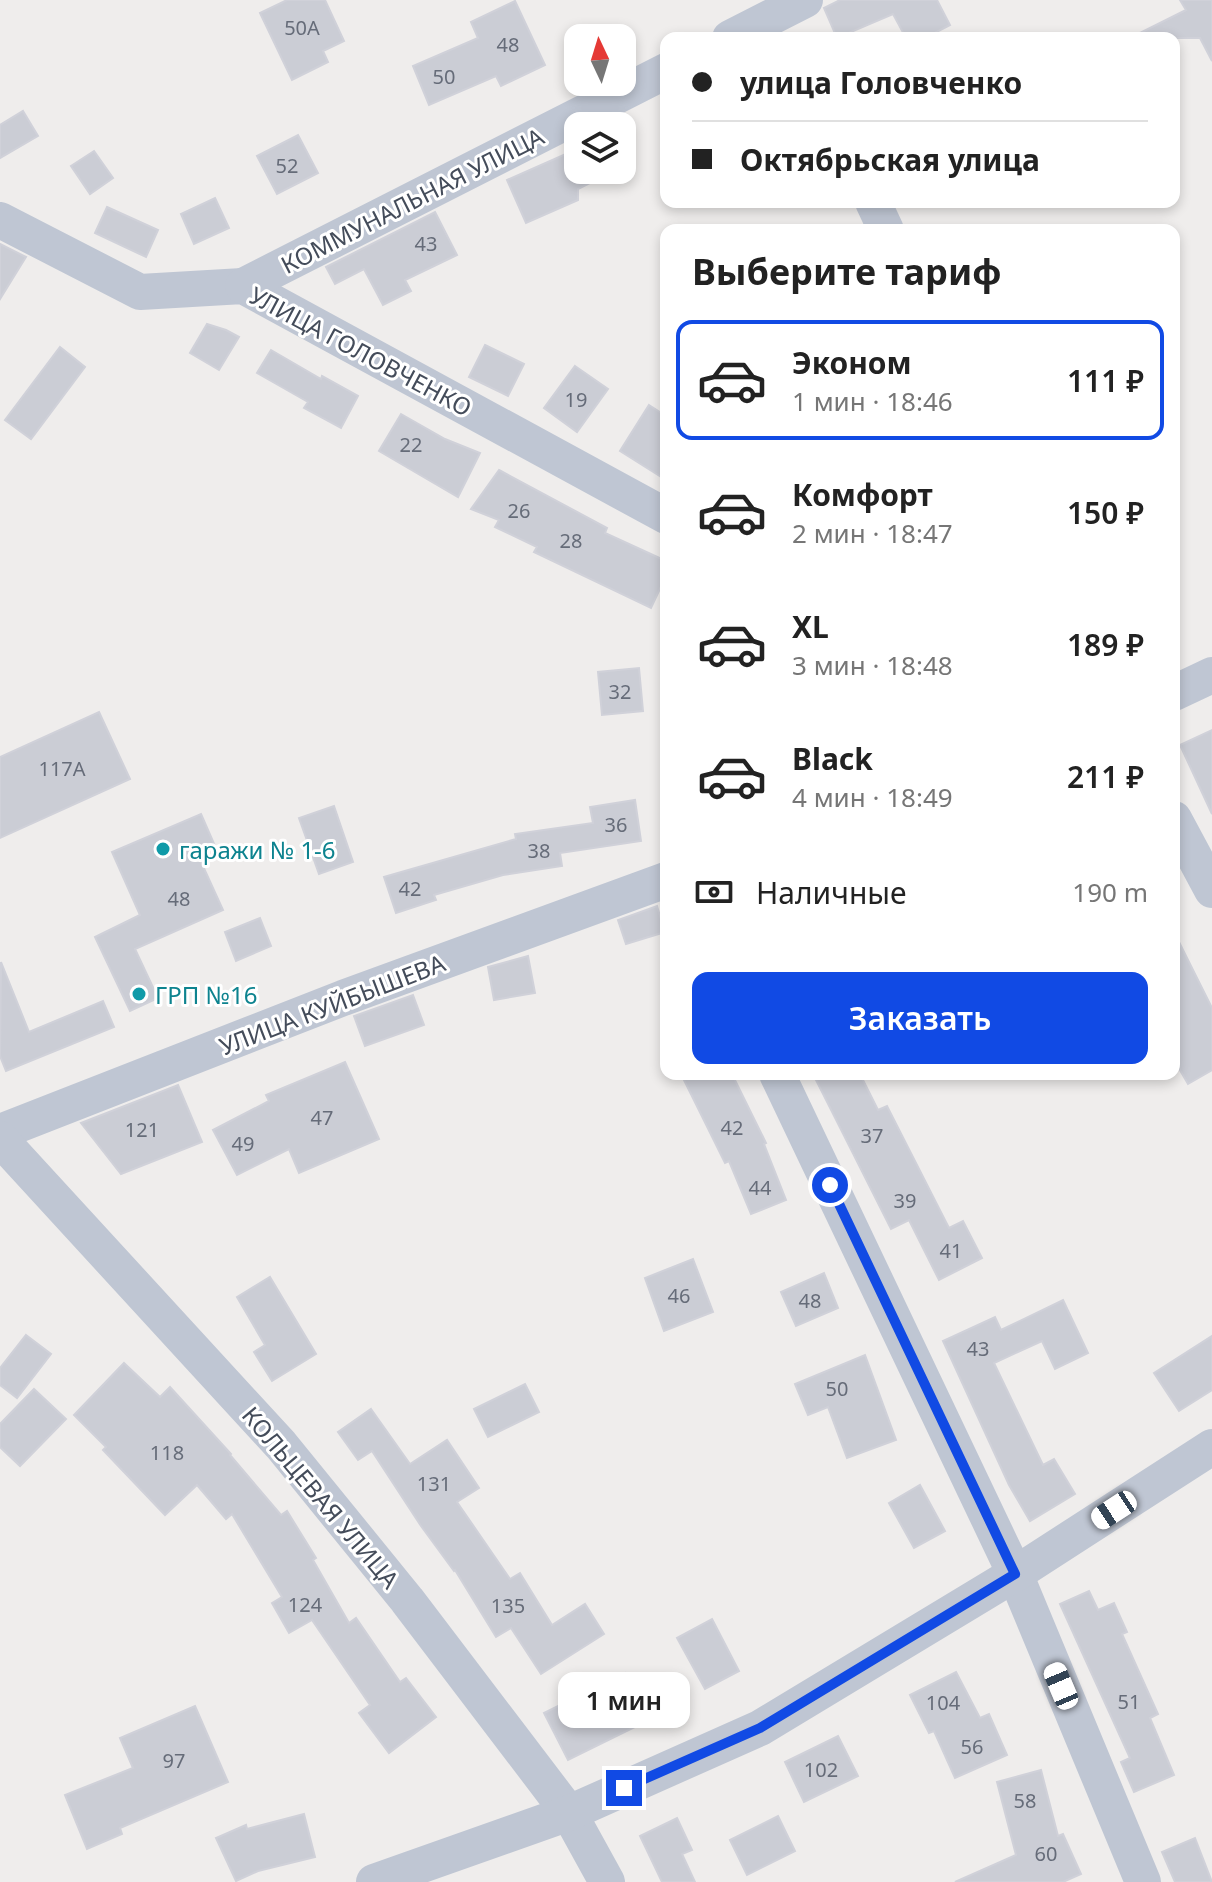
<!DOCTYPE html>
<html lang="ru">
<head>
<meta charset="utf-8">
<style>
  body { margin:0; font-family:"Noto Sans",sans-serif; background:#f6f6f6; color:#222; height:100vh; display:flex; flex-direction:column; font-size:30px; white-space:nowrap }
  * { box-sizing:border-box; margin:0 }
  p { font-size:26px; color:#767676 }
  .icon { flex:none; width:44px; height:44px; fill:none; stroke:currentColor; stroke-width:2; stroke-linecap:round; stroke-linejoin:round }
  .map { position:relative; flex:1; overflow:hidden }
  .side { position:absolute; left:660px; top:224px; width:520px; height:856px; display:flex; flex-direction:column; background:#fff; border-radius:16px; box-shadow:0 4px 12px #0003 }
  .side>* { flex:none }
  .banner { position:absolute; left:660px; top:32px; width:520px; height:176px; border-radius:16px; box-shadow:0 4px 12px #0003; display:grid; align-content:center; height:176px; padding:0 32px; background:#fff }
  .needle { width:52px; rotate:356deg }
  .buttons { position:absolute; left:564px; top:24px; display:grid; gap:16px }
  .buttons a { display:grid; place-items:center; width:72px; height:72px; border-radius:16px; background:#fff; box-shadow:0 4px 12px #0003; font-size:40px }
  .end { position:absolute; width:36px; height:36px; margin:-18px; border:10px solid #114ae4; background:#fff; box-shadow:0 0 0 4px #fff }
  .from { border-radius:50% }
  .bubble { position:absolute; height:56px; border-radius:16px; background:#fff; box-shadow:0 4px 12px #0003; font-size:26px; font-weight:600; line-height:56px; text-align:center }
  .car { position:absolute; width:24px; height:48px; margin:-24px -12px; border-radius:10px; box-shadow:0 0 6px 2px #0007; background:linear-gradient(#fff 24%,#345 0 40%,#fff 0 76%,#345 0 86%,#fff 0) }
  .banner b { display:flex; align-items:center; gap:28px; height:76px; font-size:30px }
  .banner b+b { border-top:2px solid #e0e0e0 }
  .banner i { width:20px; height:20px; background:#222 }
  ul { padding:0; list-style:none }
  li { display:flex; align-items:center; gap:24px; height:120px; margin:0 16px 12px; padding:0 16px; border:4px solid transparent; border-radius:16px }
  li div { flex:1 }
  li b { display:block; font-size:30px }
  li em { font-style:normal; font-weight:600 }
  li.current { border-color:#114ae4 }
  li>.icon { width:72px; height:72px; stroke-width:1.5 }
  h2 { padding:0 32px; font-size:36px; line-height:96px }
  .pay { display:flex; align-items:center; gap:20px; height:88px; padding:0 32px; font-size:30px }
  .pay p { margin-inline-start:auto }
  .button { display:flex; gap:16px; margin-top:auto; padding:16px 32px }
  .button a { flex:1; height:92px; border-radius:16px; background:#114ae4; color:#fff; font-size:32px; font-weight:600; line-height:92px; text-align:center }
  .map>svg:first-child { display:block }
  .building { fill:#cbcdd5; stroke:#d0d1d9; stroke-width:2 }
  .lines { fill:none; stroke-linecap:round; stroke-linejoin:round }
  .street { stroke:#bfc6d3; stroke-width:36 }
  .route { stroke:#114ae4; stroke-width:10 }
  .culture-dot { fill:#0f9aa8; stroke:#fff; stroke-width:3 }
  .labels { text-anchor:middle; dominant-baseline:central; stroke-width:6; stroke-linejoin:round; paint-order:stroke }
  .number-label { font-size:20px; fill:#666c79 }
  .street-label { font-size:24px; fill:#444c5a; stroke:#fff }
  .culture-label { font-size:24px; fill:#0d838f; stroke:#fff; text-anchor:start }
</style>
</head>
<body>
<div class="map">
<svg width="1212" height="1882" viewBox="0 0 1212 1882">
  <rect width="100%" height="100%" fill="#efedec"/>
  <g class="building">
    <path d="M287,0H325L344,41L323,51L328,62L292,80L260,13Z"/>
    <path d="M840,0H937L950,25L925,38H906L893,14L837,38L824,8Z"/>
    <path d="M1180,0H1212V61L1200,38H1130L1186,10Z"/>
    <path d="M515,1L545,65L501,86L496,76L429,105L413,66L478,38L471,22Z"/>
    <path d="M23,111L38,136L0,158V125Z"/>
    <path d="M298,135L318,173L277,194L257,156Z"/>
    <path d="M578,142V170H615L578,189V200L526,223L507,180L575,150L573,145Z"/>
    <path d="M94,151L113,178L90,194L71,166Z"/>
    <path d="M215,198L229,228L194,244L181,214Z"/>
    <path d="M107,207L158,230L146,257L95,233Z"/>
    <path d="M435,212L457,255L405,280L411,291L383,305L364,269L335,284L326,267Z"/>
    <path d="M0,244L26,257L0,299Z"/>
    <path d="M207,324L226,330L239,337L219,370L190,353Z"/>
    <path d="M485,345L524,364L508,396L469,377Z"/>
    <path d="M60,347L85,367L31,439L5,420Z"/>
    <path d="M271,350L321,379L322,376L358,396L341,428L304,408L308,402L257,373Z"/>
    <path d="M575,366L608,389L577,432L544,408Z"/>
    <path d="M649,405L666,416V480L620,451Z"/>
    <path d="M401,414L445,439L480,453L458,497L379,451Z"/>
    <path d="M499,470L607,528L605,533L666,561V576L651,608L534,552L537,547L495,527L499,520L471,509Z"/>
    <path d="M639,668L643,711L602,715L598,672Z"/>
    <path d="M99,712L130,779L0,838V757Z"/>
    <path d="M1212,730V814L1180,745Z"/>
    <path d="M635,800L641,841L560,853L562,866L503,875L434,895L436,900L396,913L384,877L516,839L515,834L593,823L590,807Z"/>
    <path d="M334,806L353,862L319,874L299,818Z"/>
    <path d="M201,814L215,846L197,853L223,910L135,949L158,998L130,1011L95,937L140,915L112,852Z"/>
    <path d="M657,906L665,932L626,944L618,920Z"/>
    <path d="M260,918L271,946L236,961L225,932Z"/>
    <path d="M1174,932L1212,1008V1070L1188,1084L1174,1060Z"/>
    <path d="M528,956L535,993L494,1000L488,967Z"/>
    <path d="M1,962L29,1032L103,1001L114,1027L6,1071L0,1056Z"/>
    <path d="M413,995L424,1025L365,1046L354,1016Z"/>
    <path d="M345,1062L379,1139L299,1173L289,1149L237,1175L213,1130L269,1101L266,1095Z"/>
    <path d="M681,1074H732L766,1143L764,1144L786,1200L751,1214L729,1161L725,1163Z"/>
    <path d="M813,1074H860L878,1110L887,1106L949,1228L963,1221L982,1258L939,1280L909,1220L891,1229Z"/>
    <path d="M178,1085L202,1142L121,1174L81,1123Z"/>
    <path d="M693,1259L713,1312L664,1331L645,1278Z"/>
    <path d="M824,1273L838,1308L796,1326L781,1292Z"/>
    <path d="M270,1277L316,1354L272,1381L254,1352L265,1345L237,1297Z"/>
    <path d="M1063,1300L1088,1353L1055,1369L1042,1341L994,1363L1043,1465L1054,1459L1075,1494L1030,1521L1009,1485L943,1341L995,1317L1001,1330Z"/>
    <path d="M26,1335L51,1354L17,1398L0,1385V1368Z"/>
    <path d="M1212,1336V1390L1179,1411L1154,1373Z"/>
    <path d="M865,1355L896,1440L847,1458L828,1407L808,1415L795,1384Z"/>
    <path d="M124,1363L160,1397L170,1387L231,1454L230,1455L281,1515L287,1511L316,1558L313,1560L349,1623L356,1618L400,1682L406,1678L436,1717L389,1753L359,1713L370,1705L312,1620L289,1633L272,1603L282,1597L232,1514L226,1519L197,1485L165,1515L103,1450L106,1447L74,1415Z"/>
    <path d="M525,1384L539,1412L488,1437L474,1409Z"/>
    <path d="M34,1389L66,1419L20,1466L0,1447V1424Z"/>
    <path d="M371,1409L410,1464L447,1440L479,1488L457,1502L510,1579L520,1573L552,1625L585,1604L604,1634L541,1674L511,1628L496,1637L455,1570L454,1571L421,1526L372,1451L358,1460L338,1432Z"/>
    <path d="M920,1485L945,1531L914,1548L889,1503Z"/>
    <path d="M1089,1591L1098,1610L1114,1603L1127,1632L1122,1634L1158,1714L1150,1718L1174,1775L1134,1792L1121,1762L1130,1758L1060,1604Z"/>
    <path d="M712,1619L739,1671L705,1689L677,1638Z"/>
    <path d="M956,1672L980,1718L989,1714L1007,1755L955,1778L934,1731L929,1733L910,1695Z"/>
    <path d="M625,1673L649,1720L568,1760L544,1713Z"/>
    <path d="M195,1706L228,1782L120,1828L122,1834L87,1849L65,1795L133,1768L120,1738Z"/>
    <path d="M838,1736L858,1776L804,1802L785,1762Z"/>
    <path d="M1041,1770L1058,1836L1063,1834L1081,1874L1063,1882H955L1016,1855L997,1782Z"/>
    <path d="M304,1814L315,1857L258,1871L236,1881L216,1838L246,1825L247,1829Z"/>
    <path d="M778,1816L795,1851L747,1875L730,1840Z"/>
    <path d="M677,1818L692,1850L682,1854L695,1882H662L640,1836Z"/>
    <path d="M1195,1838L1212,1882H1175L1162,1852Z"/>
  </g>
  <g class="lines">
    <g class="street">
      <path d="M730,38L805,0"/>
      <path d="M873,202L886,230"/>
      <path d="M0,220L140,292L243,286L666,516"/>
      <path d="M243,286L666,71"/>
      <path d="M1174,693L1212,675"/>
      <path d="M1174,819L1212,890"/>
      <path d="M777,1074L1015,1574L1143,1882"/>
      <path d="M0,1132L343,998L666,880"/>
      <path d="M0,1139L281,1445L407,1600L569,1813L607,1882"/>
      <path d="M374,1882L569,1813L760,1728L1015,1574L1212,1447"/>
    </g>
  </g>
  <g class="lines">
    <path class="route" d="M624,1788L760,1728L1015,1574L830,1185"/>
  </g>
  <g class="culture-dot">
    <circle cx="163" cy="849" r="8"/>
    <circle cx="139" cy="994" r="8"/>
  </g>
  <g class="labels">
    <g class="number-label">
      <text x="302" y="27">50А</text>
      <text x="508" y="44">48</text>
      <text x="444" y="76">50</text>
      <text x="287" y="165">52</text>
      <text x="426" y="243">43</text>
      <text x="576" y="399">19</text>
      <text x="411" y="444">22</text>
      <text x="519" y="510">26</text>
      <text x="571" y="540">28</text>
      <text x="620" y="691">32</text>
      <text x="62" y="768">117А</text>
      <text x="616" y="824">36</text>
      <text x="539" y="850">38</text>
      <text x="410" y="888">42</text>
      <text x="179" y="898">48</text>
      <text x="322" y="1117">47</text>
      <text x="732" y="1127">42</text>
      <text x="142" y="1129">121</text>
      <text x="872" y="1135">37</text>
      <text x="243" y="1143">49</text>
      <text x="760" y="1187">44</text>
      <text x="905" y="1200">39</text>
      <text x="951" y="1250">41</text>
      <text x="679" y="1295">46</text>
      <text x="810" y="1300">48</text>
      <text x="978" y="1348">43</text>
      <text x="837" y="1388">50</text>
      <text x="167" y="1452">118</text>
      <text x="434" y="1483">131</text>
      <text x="305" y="1604">124</text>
      <text x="508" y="1605">135</text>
      <text x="1129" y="1701">51</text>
      <text x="943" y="1702">104</text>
      <text x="972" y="1746">56</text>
      <text x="174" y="1760">97</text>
      <text x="821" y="1769">102</text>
      <text x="1025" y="1800">58</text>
      <text x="1046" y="1853">60</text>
    </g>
    <g class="street-label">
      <text transform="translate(412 200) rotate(-27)">КОММУНАЛЬНАЯ УЛИЦА</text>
      <text transform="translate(361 351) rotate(28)">УЛИЦА ГОЛОВЧЕНКО</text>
      <text transform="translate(332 1004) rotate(-21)">УЛИЦА КУЙБЫШЕВА</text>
      <text transform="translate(321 1497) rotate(50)">КОЛЬЦЕВАЯ УЛИЦА</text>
    </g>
    <g class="culture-label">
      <text x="179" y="849">гаражи № 1-6</text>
      <text x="155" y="994">ГРП №16</text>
    </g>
  </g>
</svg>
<div class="buttons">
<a><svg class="needle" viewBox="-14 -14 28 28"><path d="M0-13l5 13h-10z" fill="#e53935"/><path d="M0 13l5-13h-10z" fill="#767676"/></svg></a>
<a><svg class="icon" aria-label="layers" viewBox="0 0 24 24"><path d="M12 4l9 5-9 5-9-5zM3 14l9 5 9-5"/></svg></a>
</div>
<i class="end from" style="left:830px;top:1185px"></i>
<i class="end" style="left:624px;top:1788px"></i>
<div class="bubble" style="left:558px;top:1672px;width:132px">1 мин</div>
<i class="car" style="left:1114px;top:1510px;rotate:237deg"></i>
<i class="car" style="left:1061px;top:1686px;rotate:337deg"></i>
<div class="banner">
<b><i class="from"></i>улица Головченко</b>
<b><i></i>Октябрьская улица</b>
</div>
<section class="side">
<h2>Выберите тариф</h2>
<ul>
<li class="current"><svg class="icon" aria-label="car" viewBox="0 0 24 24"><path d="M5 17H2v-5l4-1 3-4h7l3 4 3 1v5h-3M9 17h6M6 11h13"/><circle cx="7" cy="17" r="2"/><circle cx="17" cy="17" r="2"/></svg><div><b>Эконом</b><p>1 мин · 18:46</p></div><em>111 ₽</em></li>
<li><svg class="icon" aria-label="car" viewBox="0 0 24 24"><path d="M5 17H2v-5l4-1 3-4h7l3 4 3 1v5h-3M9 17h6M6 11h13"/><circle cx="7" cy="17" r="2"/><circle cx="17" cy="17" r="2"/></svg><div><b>Комфорт</b><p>2 мин · 18:47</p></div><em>150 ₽</em></li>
<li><svg class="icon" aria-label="car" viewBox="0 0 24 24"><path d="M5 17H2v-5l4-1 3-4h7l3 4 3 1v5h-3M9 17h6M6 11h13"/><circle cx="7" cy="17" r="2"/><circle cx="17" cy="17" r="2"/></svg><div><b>XL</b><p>3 мин · 18:48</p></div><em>189 ₽</em></li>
<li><svg class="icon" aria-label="car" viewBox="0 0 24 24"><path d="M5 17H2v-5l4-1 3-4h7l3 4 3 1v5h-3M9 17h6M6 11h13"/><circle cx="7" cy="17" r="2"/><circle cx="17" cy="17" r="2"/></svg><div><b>Black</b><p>4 мин · 18:49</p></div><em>211 ₽</em></li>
</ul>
<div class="pay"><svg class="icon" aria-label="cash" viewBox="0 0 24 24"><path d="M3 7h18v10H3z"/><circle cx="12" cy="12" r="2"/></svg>Наличные<p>190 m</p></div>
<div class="button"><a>Заказать</a></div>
</section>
</div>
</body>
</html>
